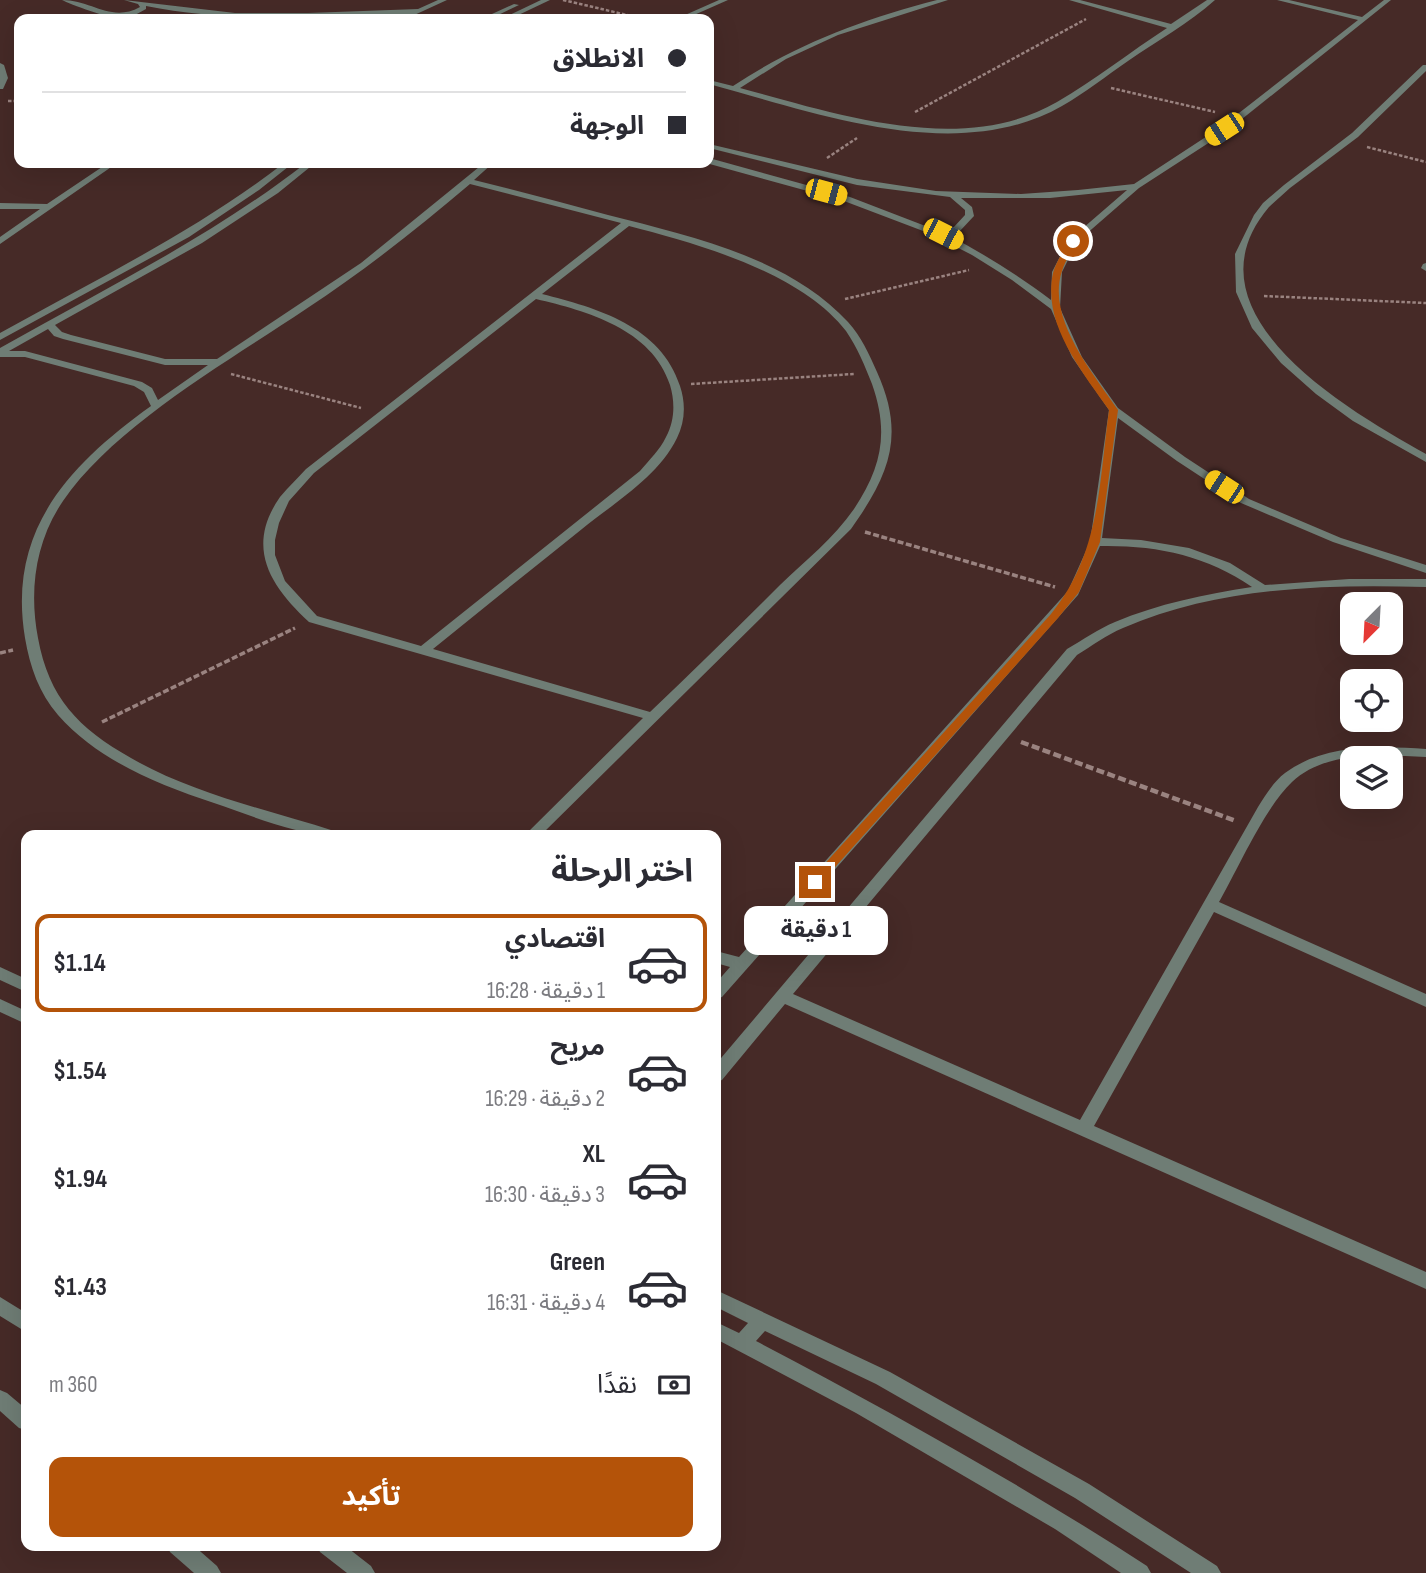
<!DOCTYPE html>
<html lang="ar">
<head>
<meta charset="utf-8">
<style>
  body { margin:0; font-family:"Sofia Sans Condensed","Noto Sans Arabic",sans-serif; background:#f7f7f7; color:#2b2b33; direction:rtl; height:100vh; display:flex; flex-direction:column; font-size:26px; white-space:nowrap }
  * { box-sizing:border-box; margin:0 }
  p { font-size:23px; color:#7c7c81 }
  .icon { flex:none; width:38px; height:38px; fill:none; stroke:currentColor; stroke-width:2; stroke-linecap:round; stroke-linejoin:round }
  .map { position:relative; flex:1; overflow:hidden; direction:ltr }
  .panel { position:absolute; left:21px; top:830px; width:700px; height:721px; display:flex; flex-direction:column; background:#fff; border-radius:14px; box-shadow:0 7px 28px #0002; direction:rtl }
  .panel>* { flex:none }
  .hud { position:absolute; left:14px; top:14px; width:700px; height:154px; border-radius:14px; box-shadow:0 7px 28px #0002; direction:rtl; display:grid; align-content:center; height:154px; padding:0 28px; background:#fff }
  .needle { width:46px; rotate:204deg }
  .controls { position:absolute; left:1340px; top:592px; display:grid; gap:14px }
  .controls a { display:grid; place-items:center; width:63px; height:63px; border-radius:14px; background:#fff; box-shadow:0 7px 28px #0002; font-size:35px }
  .end { position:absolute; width:32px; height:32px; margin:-16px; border:9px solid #b45309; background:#fff; box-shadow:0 0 0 4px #fff }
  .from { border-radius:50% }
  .bubble { position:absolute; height:49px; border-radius:14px; background:#fff; box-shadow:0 7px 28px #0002; font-size:23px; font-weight:700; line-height:49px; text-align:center; direction:rtl }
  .car { position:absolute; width:21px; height:42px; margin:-21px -10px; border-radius:9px; box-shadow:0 0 5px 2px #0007; background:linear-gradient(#f5c518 24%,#345 0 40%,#f5c518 0 76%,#345 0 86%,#f5c518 0) }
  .hud b { display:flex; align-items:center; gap:24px; height:66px; font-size:26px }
  .hud b+b { border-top:2px solid #e1e1e2 }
  .hud i { width:18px; height:18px; background:#2b2b33 }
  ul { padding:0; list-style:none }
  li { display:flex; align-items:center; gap:21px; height:98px; margin:0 14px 10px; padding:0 14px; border:4px solid transparent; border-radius:14px }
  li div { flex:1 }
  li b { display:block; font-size:26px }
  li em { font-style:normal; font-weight:700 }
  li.active { border-color:#b45309 }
  li>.icon { width:63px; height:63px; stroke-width:1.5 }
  h2 { padding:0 28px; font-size:32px; line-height:84px }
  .pay { display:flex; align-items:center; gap:18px; height:77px; padding:0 28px; font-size:26px }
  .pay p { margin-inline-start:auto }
  .cta { display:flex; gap:14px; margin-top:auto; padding:14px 28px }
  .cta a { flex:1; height:80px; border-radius:14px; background:#b45309; color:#fff; font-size:28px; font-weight:700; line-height:80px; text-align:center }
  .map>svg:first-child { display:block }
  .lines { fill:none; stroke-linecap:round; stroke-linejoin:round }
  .path-far2 { stroke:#9a8380; stroke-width:2.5; stroke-dasharray:3.5 2; stroke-linecap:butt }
  .path-far1 { stroke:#9a8380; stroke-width:3.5; stroke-dasharray:6 2.5; stroke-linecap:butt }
  .path { stroke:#9a8380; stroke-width:4.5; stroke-dasharray:8 3.5; stroke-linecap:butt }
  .minor { fill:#6f7d75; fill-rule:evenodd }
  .route { fill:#b45309 }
</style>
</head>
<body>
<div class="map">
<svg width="1426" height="1573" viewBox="0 0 1426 1573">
  <rect width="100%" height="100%" fill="#462a27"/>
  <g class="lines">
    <g class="path-far2">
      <path d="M563,0L644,19"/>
      <path d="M1111,88L1215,112"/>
      <path d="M8,101H19"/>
      <path d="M915,112L1086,19"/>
      <path d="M1367,147L1426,162"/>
      <path d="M827,158L857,138"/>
      <path d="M1264,296L1426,303"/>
      <path d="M845,299L969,270"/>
      <path d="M231,374L361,408"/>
      <path d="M691,384L854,374"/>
    </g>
    <g class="path-far1">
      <path d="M865,532L1055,587"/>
      <path d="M0,653L13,650"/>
      <path d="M102,722L295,628"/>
    </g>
    <path class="path" d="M1021,742L1236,821"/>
    <g class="minor">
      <path d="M62,0C92,0 111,23 140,7L138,4L124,0L235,13H308L418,9L438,0H447L410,17L407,14C320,17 232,23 146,6V9L135,15L118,18V19C112,19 69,4 62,0Z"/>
      <path d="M541,0H550L510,19H501Z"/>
      <path d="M719,0H728L685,19H676Z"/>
      <path d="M937,0H948L838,35L786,59L740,88C837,114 962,157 1057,102C1095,80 1130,52 1167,28L1069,0H1080L1171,24L1207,0H1215C1189,23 1157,41 1128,61C1106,76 1085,93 1062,106C957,166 816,113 709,84V80L733,86C796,44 864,19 937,0Z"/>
      <path d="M1277,0H1289L1362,17L1384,0H1391L1227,131L1139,188L1077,242L1062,272L1060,308L1082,357L1118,408L1185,457L1249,499L1341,538L1426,565V573L1333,542L1241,503L1177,461L1118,418L1102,538L1141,540L1189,548L1230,563L1265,585L1349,579H1426V587C1324,584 1218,587 1123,628C1106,635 1092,646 1077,655L793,994L1080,1120L1258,807C1265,796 1274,781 1285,773C1324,744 1379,746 1426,749V757C1383,755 1326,750 1292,782C1265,807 1238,869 1219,902L1426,994V1007L1214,912L1094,1126L1426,1272V1289L785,1004L722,1080L716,1082V1064L1067,649C1083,640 1098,629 1115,622C1158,604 1205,594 1252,587C1206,555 1155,545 1100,546L1078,595L722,997L716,999V983L730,967L716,963V951L739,957L1068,591L1090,542L1109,410L1072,357L1051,309L1012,280L972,255L931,234L844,201L706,163H709V158L850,197L941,232L953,228L965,215V210L950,197L857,185L709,148V144L857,179L936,191L1021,194L1078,190L1134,184L1221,127L1358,20ZM1127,190L1068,241L1052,272L1051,300C1018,275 984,254 948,235L959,232L974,216L972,207L961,198H1050Z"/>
      <path d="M514,4L519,5L490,19H481Z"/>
      <path d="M0,63L4,65L8,78L3,89H0Z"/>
      <path d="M1423,65H1426V71L1358,137L1290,188L1269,207C1179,313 1349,411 1426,454V462L1353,421L1316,394L1281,363L1252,328L1236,292L1235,254L1254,215L1263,203L1284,185L1352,133Z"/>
      <path d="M108,163H117L0,244V237L40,209H0V203L47,204Z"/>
      <path d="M284,163H293L259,190L189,237L0,340V333C97,279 196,231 284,163Z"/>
      <path d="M306,163H315L278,193L202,243L55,325L62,332L71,335L165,359H217L361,263L484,163H493L474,180C519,191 563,203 608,215C690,236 788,257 848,322C861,336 869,354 877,372C906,436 889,475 851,529L541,835H525L643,718L309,622C270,586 245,547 280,497C288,487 298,478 306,469L621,223L470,184C417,229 364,271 306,309C229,361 115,425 63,501C35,542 29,591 38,638C49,698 78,728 131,758C191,793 268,810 334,831L336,835C295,835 253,816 214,803C157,784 99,761 58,715C39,693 30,667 25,638C7,530 69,465 151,406L144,392L134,386L25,357H0V348C104,289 211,237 306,163ZM629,226C698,244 800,272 846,331C857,347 865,366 872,384C889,432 882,467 854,509C834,538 805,561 780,585C737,628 694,670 650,712L433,649C482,609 532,569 582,529C614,503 658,477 677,438C685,422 686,404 680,386C661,326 597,308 542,294ZM536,299C587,311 652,329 670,385C675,402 675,420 666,437C660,450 649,460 640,471L421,646L317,616L285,581L275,555V540L279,523L289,501L314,473ZM48,329L54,336L63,339L165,365H208L158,400L152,388L142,382L25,351H9Z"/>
      <path d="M1426,263V271L1421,268L1423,264Z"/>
      <path d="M0,967L26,979V992L0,980Z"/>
      <path d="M0,999L26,1011V1024L0,1012Z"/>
      <path d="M716,1290L890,1372L1089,1484L1217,1566L1221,1573H1191L1075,1498L876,1384L765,1331L756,1341C889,1411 1021,1484 1147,1566L1151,1573H1121L1055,1529L856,1413L716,1339V1322L739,1333L748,1323L716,1307Z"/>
      <path d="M0,1297L26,1313V1332L0,1316Z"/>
      <path d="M0,1390L7,1393L26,1409V1430L19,1428L0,1411Z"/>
      <path d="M167,1545H193L217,1566L221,1573H194L170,1552Z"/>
      <path d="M317,1545H344L371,1566L375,1573H347L320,1552Z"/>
    </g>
  </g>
  <path class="route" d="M1070,240L1076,241C1072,251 1065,261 1062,271C1046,318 1093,373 1118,410L1100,542L1079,592L1058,618L819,885H811V879L1051,614C1100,554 1099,484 1109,410C1082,371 1042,324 1053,273C1056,262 1064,250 1070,240Z"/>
</svg>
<div class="controls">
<a><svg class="needle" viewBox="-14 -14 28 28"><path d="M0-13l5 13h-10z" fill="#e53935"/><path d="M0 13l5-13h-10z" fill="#7c7c81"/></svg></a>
<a><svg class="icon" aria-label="locate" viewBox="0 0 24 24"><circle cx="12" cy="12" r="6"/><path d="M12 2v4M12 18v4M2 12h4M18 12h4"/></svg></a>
<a><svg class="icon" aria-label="layers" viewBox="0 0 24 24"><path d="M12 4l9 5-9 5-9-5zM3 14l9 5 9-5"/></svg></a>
</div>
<i class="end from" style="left:1073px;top:241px"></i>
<i class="end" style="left:815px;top:882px"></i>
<div class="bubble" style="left:744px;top:906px;width:144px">1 دقيقة</div>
<i class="car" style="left:1224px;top:129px;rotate:237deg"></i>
<i class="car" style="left:826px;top:192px;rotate:105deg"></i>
<i class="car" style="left:943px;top:234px;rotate:117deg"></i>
<i class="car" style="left:1224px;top:487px;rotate:303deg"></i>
<div class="hud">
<b><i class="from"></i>الانطلاق</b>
<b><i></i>الوجهة</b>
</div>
<section class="panel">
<h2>اختر الرحلة</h2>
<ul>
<li class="active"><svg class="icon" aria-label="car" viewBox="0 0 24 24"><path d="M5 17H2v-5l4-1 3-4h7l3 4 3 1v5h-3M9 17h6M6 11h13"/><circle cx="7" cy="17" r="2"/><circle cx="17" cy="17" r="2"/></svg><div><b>اقتصادي</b><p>1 دقيقة · 16:28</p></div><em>$1.14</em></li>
<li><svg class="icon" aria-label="car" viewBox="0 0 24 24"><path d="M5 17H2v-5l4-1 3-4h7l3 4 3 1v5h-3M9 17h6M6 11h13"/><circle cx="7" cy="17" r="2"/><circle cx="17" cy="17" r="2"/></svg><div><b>مريح</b><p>2 دقيقة · 16:29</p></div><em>$1.54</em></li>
<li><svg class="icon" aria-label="car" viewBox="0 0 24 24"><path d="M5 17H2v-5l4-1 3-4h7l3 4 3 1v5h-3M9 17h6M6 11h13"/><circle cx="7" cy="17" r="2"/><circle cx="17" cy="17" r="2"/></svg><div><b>XL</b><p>3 دقيقة · 16:30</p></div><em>$1.94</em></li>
<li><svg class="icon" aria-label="car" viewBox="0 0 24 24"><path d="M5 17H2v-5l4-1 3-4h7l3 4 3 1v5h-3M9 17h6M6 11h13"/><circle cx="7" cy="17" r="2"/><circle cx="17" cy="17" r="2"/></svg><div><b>Green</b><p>4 دقيقة · 16:31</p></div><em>$1.43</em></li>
</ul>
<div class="pay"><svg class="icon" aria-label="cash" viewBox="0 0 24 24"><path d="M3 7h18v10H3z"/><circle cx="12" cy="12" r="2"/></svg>نقدًا<p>360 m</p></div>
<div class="cta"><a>تأكيد</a></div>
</section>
</div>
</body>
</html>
